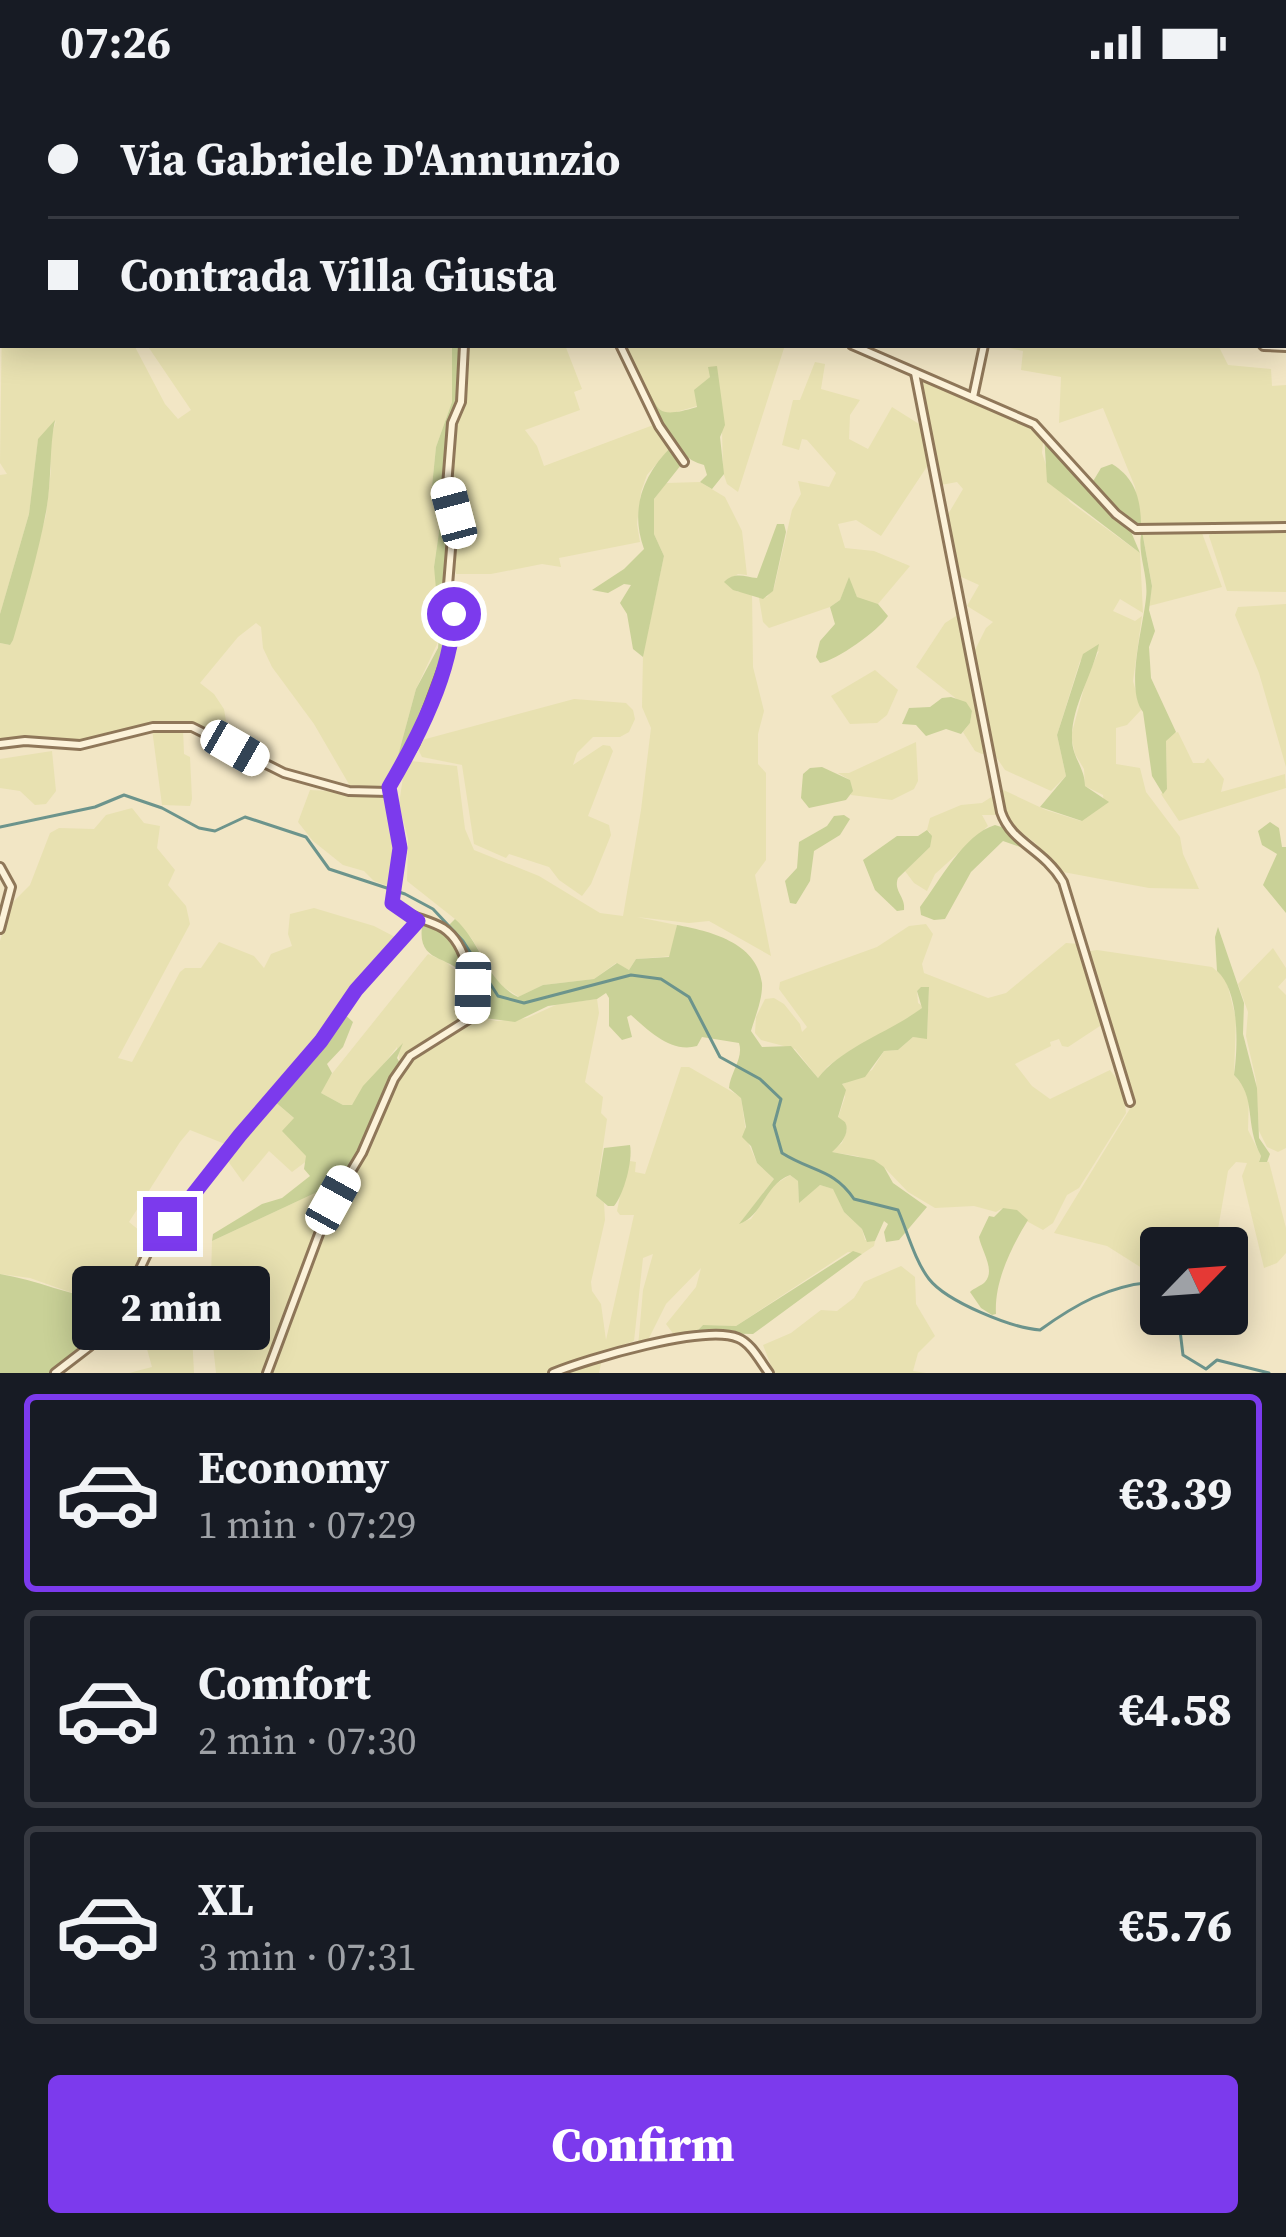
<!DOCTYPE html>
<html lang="en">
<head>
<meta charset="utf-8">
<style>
  body { margin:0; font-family:"Source Serif 4",serif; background:#242831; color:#f1f3f6; height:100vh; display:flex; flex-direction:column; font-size:45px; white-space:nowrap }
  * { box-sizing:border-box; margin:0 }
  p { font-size:39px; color:#9ea1a6 }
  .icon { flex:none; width:66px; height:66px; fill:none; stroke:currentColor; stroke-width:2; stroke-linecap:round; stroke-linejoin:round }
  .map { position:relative; height:1289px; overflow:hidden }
  .sheet { display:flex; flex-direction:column; background:#171b24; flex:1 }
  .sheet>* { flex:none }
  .banner { position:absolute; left:0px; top:0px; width:1287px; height:264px; box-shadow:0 6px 30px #0003; display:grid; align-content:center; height:264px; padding:0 48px; background:#171b24 }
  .needle { width:78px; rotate:65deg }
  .controls { position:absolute; left:1140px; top:1143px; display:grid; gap:24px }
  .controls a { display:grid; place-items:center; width:108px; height:108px; border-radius:12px; background:#171b24; box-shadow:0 6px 30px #0003; font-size:60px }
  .end { position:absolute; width:54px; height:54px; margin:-27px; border:15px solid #7c3aed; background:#fff; box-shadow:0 0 0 6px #fff }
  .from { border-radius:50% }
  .bubble { position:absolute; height:84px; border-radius:12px; background:#171b24; box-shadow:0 6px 30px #0003; font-size:39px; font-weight:800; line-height:84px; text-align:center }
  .car { position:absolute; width:36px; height:72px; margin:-36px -18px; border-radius:15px; box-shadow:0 0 9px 3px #0007; background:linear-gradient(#fff 24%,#345 0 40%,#fff 0 76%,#345 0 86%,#fff 0) }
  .banner b { display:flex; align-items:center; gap:42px; height:114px; font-size:45px }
  .banner b+b { border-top:3px solid #363941 }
  .banner i { width:30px; height:30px; background:#f1f3f6 }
  ul { padding:21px 0 0; list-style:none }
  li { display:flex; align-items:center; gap:36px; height:198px; margin:0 24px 18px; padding:0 24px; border:6px solid #363941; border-radius:12px }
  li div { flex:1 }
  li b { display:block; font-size:45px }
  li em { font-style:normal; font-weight:800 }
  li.selected { border-color:#7c3aed }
  li>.icon { width:108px; height:108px; stroke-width:1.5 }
  .primary-button { display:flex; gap:24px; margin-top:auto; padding:24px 48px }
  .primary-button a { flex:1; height:138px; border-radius:12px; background:#7c3aed; color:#fff; font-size:48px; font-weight:800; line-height:138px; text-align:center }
  .status { display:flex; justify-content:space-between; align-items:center; height:84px; padding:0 60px; background:#171b24; direction:ltr }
  .status svg { height:33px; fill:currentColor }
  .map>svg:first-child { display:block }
  .farmland { fill:#e8e1b1 }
  .green { fill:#c9d197 }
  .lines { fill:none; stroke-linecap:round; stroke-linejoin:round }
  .stream { stroke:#6c948c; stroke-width:3 }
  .pedestrian-casing { stroke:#8f7759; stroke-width:10 }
  .minor-casing { stroke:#8f7759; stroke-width:12 }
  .tertiary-casing { stroke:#8f7759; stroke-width:14 }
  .pedestrian { stroke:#fcf2d9; stroke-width:4.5 }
  .minor { stroke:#fcf2d9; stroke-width:6 }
  .tertiary { stroke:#fcf2d9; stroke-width:8 }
  .route { stroke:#7c3aed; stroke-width:15 }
</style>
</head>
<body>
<div class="status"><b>07:26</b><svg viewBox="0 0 49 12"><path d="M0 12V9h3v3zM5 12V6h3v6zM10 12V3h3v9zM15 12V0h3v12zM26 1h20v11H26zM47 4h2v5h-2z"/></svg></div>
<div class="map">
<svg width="1286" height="1289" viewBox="0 0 1286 1289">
  <rect width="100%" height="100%" fill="#f2e6c5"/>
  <g class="farmland">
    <path d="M3,157V261H134L165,320L178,335L191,326L147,261H452V318L436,363L431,412L442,427L434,483L441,523L436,528L441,532L439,556L416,605L392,694L384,703L373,706L350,702L314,640L272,583L263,564L261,543L256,539L238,553L200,599L214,610L224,625L229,655L225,658L198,643L175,638L76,658H0V559L10,561L46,431L51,386L49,359L56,337L38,356L29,430L0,530V391L7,390L0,379Z"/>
    <path d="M467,261H565L582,305L574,308L580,326L525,346L537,362L544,382L656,340L671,363L647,391L641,408L637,440L640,458L559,474L561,483L542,480L491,490H456L453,475L462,440L451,396V370L465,304Z"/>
    <path d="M629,261H785L738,408L727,400L723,388L722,346L710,293L695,306L697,322L666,331L651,317L641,293L624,270Z"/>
    <path d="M996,261L1189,264L1218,261L1228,281L1271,285L1272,302L1286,301V441L1141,443L1135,403L1103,324L1059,339L1061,293L1021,286L1023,267Z"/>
    <path d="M815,278L825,280L821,305L860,316L850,331L849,355L868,365L892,323L927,345L932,375L881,452L856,436L838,440L845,464L874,467L910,482L878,520L864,519L857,513L849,495L840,516L830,523L769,544L763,538L759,514L767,513L774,504L792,426L801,410L798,397L829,403L836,389L807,356L802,355L799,366L782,361L793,316H800Z"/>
    <path d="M920,292L1032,339L1044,350L1042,369L1049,390L1070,418L1140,469L1143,529L1120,515L1113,527L1135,537L1142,532L1133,597L1141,626L1127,641L1116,644V680L1140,684L1146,708L1180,753L1183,770L1199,805L1149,804L1063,788L1034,758L1007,737L997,703L1046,726L1081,737L1104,719L1103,711L1085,702L1084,685L1075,670L1071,652L1087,593L1099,567L1080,577L1057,651L1066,692L1051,707L1005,686L992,667L973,570L986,544L993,538L967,522L979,501L957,491L947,432L963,405L957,398L941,401Z"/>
    <path d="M700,398L725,413L742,447L747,491L738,490L725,498L738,508H752L753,583L764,627L758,650V680L766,689V776L755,791L771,872L709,837L689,839L637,833L677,841L672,872L636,875L629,886L616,879L594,895L543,901L519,913L499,900L472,855L455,835L407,797L408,755L399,720L403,693L411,677L457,682L465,745L474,766L539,792L600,829L623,832L641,726L651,644L642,623L643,570L664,472L654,450V415L666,399Z"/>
    <path d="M1286,444V508L1227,507L1209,452L1211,448Z"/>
    <path d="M1142,447L1202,449L1222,503L1149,522L1152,501Z"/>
    <path d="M1286,520V683L1259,589L1235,531L1238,523Z"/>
    <path d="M961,529L988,669L982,670L975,667L963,648L970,639L972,627L916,583L945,539Z"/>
    <path d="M875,586L898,606L887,631L877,639L850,640L831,612Z"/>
    <path d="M574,615L626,619L633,626L635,635L629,648L620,653H593L577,669L573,681L603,661L610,662L613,667L588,732L609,741L611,751L591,800L582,812L559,796L549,783L509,770L506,774L474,760L462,681L422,673L418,665L422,656Z"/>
    <path d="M183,644L184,670L190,673L192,715L190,722L162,721L152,645Z"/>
    <path d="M1178,648L1193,679H1204L1208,674L1224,695L1221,708L1285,690L1286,704L1179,737L1161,710L1167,705L1166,657L1168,651Z"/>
    <path d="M916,658L918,697L914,705L892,716L851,711L850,696L838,689H849Z"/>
    <path d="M52,667L56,707L46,720L35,721L20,707L0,704V675Z"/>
    <path d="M310,706L387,710L399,763L393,804L374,797L364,787L343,781L313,757L298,738Z"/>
    <path d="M996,710L998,731H982L988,742L935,790L927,807L914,799L905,787L930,763V748L927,746L930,734L961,721L982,719Z"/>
    <path d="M132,724L144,739L160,742L157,764L175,786L168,801L186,822L190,840L118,974L132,978L180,888L185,884H201L219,858L254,872L264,884L271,870L292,862L288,850L290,830L314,824L374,842L397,854L320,957L230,1062L190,1046L180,1058L129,1138L151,1156L121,1206L108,1217L78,1211L30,1194L0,1190V857L12,819L30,801L50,749L59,744L94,745L106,731Z"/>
    <path d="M926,840L933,850L922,880L924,889L988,914L1006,909L1066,859L1079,860L1103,940L1068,963L1062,962L1059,955L1050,958L1051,962L1015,980L1032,1002L1050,1015L1110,986L1123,1003L1126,1029L1079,1104L1067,1111L1053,1139L1043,1146L1003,1124L996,1128L974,1122L935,1124L908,1108L884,1083L857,1072L831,1068L842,1059L847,1046L845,1038L838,1034L845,1013L841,1001L872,986L884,967L898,966L913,953L927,954L929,903H922L917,907L918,919L924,923L884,951L854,964L828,982L818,994L795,965L761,956L755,949L756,933L765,915L774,914L784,920L800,940L802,948L807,943L779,905L780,898L877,863L909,842Z"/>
    <path d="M1273,864L1286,884V894L1278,903L1286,911V1064L1278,1068L1267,1063L1259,1047L1256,996L1246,952L1248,928L1238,900Z"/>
    <path d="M1097,866L1212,883L1226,895L1236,935L1234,991L1249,1009L1248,1046L1261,1072L1259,1077L1269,1078L1286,1144V1169L1277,1179L1264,1184L1242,1092L1247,1079L1236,1078L1228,1087L1218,1145L1186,1148L1168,1164H1161L1160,1189L1145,1186L1107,1162L1054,1149L1131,1023L1084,868Z"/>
    <path d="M428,870L446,878L470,899V931L400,979L397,963L352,1021H343L321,1009L327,996Z"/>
    <path d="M597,915L599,929L585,998L603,1013L601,1029L607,1035L596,1112L604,1119L605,1136L591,1198L592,1207L601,1220L606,1256L634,1131H620L617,1127L623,1097L630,1077L636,1078L635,1088L645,1090L681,983H689L741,1013L747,1056L757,1079L774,1095L740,1139L751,1135L774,1101L790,1091L798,1097L799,1116L820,1101L834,1105L844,1128L862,1145L865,1156L875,1157L874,1162L862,1170L848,1168L736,1242L703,1241L692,1251L677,1255L666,1240L696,1203L701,1184L666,1220L646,1260L638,1263L643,1206L653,1170L643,1174L634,1257L588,1273L602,1275L599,1289H268L334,1117L398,989L410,974L476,933L497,937L527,934L558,920Z"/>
    <path d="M273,1016L295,1035L308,1076L292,1088L269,1067L243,1098L225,1073Z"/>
    <path d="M343,1096L265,1289H216L210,1233L212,1157Z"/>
    <path d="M901,1182L915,1193L916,1220L935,1252L918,1269L913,1287L926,1289H774L763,1261L791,1249L821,1226L837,1227L854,1214L864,1198Z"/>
    <path d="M186,1204L190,1212L194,1289H129L152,1283L147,1265Z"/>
  </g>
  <g class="green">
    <path d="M452,261H462L459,315L443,381L451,424L449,526L438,527L434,483L442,427L431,412L436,363L452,318Z"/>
    <path d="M717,282L725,341L720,353L724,390L712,405L700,398L707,391L704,381C670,373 653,323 638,293C663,320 647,338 697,323L694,306L710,293L708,283Z"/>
    <path d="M55,336C49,363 52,397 46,428C38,470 25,515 13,556L10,561L0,559V530L29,430L38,355Z"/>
    <path d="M1044,350L1129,443L1140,469L1047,398Z"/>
    <path d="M671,363L681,381L654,415V450L664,472L643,573L633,565L627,530L620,519L631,501L624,500L608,509L592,506L624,485L644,465C630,426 642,392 671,363Z"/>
    <path d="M1112,380C1135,394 1141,415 1141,443L1121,431L1092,399L1101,384Z"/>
    <path d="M777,440H784L786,448L773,507L763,515L733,506L724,498C735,487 745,493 757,494Z"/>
    <path d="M1142,447L1152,502L1149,526L1155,547L1149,563L1151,594L1176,648L1166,657L1167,705L1163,710L1152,692L1143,628C1125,605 1143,544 1146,514C1149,492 1136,467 1142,447Z"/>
    <path d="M849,493L857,513L878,520L888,532C879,546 836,577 820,579L816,573L820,557L835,540L830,523L840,516Z"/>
    <path d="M452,531C449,588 422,645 392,694L416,605L438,564L441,532Z"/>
    <path d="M1099,560C1093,590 1071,623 1072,655C1072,673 1085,684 1085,702L1109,718L1082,737L1040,723L1066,692L1057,651L1083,570Z"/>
    <path d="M951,613L966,618L972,627L970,639L961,650L946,645L926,652L916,641L902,640L909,624L930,623L942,614Z"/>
    <path d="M822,683L850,696L853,707L846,716L809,724L801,714L803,690L810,684Z"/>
    <path d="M844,731L850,735L840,751L814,767L810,797L796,820L790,819L785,797L797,784L799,758L827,742L834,732Z"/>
    <path d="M1270,738L1279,744L1282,763H1286V829L1263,801L1277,770L1262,761L1258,747Z"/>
    <path d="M995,741L1017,748L1027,758L1020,763L1003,757L971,788L945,835L934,836L921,831L920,823C939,798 964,750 995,741Z"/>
    <path d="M927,746L932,752L930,763L898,794C893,807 906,813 904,826L897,827L875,806L863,776L897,752H918Z"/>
    <path d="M455,835C481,858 486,897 518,913L543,901L594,895L617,879L629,886L636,875L669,873L677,841C709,847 757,858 762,899C763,914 755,933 751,947L762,963L791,962L818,994C842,963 890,948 922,924L917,907L921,903H929L927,955L913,953L898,966L884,967L865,993L842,1000L846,1006L838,1033L845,1038C851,1049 840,1061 832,1068L874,1076L884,1083L893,1099L927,1123L899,1156L886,1158L884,1148L888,1140L884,1137L875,1157L867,1158L862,1145L844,1128L833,1105L820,1101L799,1119L798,1097L790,1091C765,1100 763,1132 739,1140L774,1095L757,1079L751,1062L742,1053L746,1043L741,1014L729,1004C730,989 744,974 739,959L702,953L697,962C671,969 650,948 631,931L627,933L632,953L622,956L609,942V914L606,909L597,915L548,922L515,938L476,933C472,923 474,906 468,896C452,869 417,882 422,842L449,841Z"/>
    <path d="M1218,843L1244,919L1243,950L1257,1004L1259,1054L1270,1070L1267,1078H1259L1261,1072C1244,1039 1257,1014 1234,991C1238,964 1240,907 1217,887L1215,853Z"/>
    <path d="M342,928L353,938L343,963L327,980L332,989L321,1009L343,1021H352L363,1002L403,959L397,974L400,979L364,1062L343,1096L212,1157L213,1150L262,1120L282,1114L310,1092L304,1085L306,1072L282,1047L294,1034L273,1016Z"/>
    <path d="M630,1061C633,1076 624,1110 614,1122H608L596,1112L604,1064Z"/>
    <path d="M1003,1124L1017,1126L1028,1136C1012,1162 994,1197 996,1230L992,1231L981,1224L970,1208C974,1204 981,1202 985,1198C996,1186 981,1166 979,1153L989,1132L994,1133Z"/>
    <path d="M853,1167L862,1170L753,1250L695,1249L703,1241L736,1242Z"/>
    <path d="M0,1190C37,1196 71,1212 108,1217L113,1228L96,1254L51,1289H0Z"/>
  </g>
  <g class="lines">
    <g class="stream">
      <path d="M0,743L95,723L124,711L162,724L199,744L215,747L245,733L306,753L329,785L405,810L433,825L463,857L498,912L524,919L631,891L661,895L689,913L720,973L760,995L781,1015L774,1041L782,1069C812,1088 834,1085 854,1115L898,1126C907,1147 915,1177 929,1195C947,1218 1012,1244 1040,1246C1076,1220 1108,1202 1153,1198L1161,1205"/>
      <path d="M1178,1230L1183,1271L1206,1285L1217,1276L1269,1289"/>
    </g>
    <defs>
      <path id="pedestrian" d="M799,0L805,3"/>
      <g id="minor">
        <path d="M562,0L563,3"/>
        <path d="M89,3L90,0"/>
        <path d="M476,3V0"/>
        <path d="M633,3L636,0"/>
        <path d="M620,261L659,342L684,378"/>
        <path d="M852,261L1034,340L1116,430L1136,445L1286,443"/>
        <path d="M915,289L1001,728C1012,760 1043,764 1063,798L1130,1018"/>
        <path d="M973,313L984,261"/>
        <path d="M0,660L25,657L80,661L153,643H192L284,689L349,707L388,708"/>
        <path d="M0,783L11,803L0,845"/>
        <path d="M55,1289L90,1262L122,1223L147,1170L240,1051L321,957L356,906L418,837"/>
        <path d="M267,1289L328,1126L362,1069L394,995L410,972L472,933C473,906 469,861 443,844C426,834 407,834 392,819L401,764L389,702L415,659L453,557L455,524L448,501L454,429L447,402L452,339L461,318L464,261"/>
        <path d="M553,1289C587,1275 705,1240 738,1254C751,1259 760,1277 769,1289"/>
      </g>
      <g id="tertiary">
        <path d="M718,0L721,3"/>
        <path d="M1264,261L1286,262"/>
      </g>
    </defs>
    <use href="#pedestrian" class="pedestrian-casing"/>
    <use href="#minor" class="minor-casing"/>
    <use href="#tertiary" class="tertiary-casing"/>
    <use href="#pedestrian" class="pedestrian"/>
    <use href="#minor" class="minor"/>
    <use href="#tertiary" class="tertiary"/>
  </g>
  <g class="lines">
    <path class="route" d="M170,1140L240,1051L321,957L356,906L418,837L392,819L400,764L389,703C419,652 451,589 454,530"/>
  </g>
</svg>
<div class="controls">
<a><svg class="needle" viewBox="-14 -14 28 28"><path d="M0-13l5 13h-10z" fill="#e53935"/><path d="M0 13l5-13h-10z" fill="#9ea1a6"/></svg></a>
</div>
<i class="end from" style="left:454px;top:530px"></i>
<i class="end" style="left:170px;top:1140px"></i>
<div class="bubble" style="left:72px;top:1182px;width:198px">2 min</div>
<i class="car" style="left:454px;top:429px;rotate:345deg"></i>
<i class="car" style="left:235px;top:664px;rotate:120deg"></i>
<i class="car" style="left:473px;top:904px;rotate:181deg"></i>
<i class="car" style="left:333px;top:1116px;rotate:29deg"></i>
<div class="banner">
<b><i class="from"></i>Via Gabriele D'Annunzio</b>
<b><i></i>Contrada Villa Giusta</b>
</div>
</div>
<section class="sheet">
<ul>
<li class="selected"><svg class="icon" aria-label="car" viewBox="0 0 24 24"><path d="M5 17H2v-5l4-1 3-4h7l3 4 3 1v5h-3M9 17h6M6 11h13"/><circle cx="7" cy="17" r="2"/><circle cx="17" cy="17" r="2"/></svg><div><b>Economy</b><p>1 min · 07:29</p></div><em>€3.39</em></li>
<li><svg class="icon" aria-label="car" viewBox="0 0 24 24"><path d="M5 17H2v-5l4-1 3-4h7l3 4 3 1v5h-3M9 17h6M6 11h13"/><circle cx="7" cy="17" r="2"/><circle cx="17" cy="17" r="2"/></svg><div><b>Comfort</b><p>2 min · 07:30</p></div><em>€4.58</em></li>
<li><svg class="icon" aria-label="car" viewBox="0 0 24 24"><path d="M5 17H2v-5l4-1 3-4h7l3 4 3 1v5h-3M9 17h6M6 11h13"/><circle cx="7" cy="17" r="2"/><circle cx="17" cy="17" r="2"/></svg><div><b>XL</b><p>3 min · 07:31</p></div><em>€5.76</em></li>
</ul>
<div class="primary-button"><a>Confirm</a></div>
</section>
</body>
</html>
